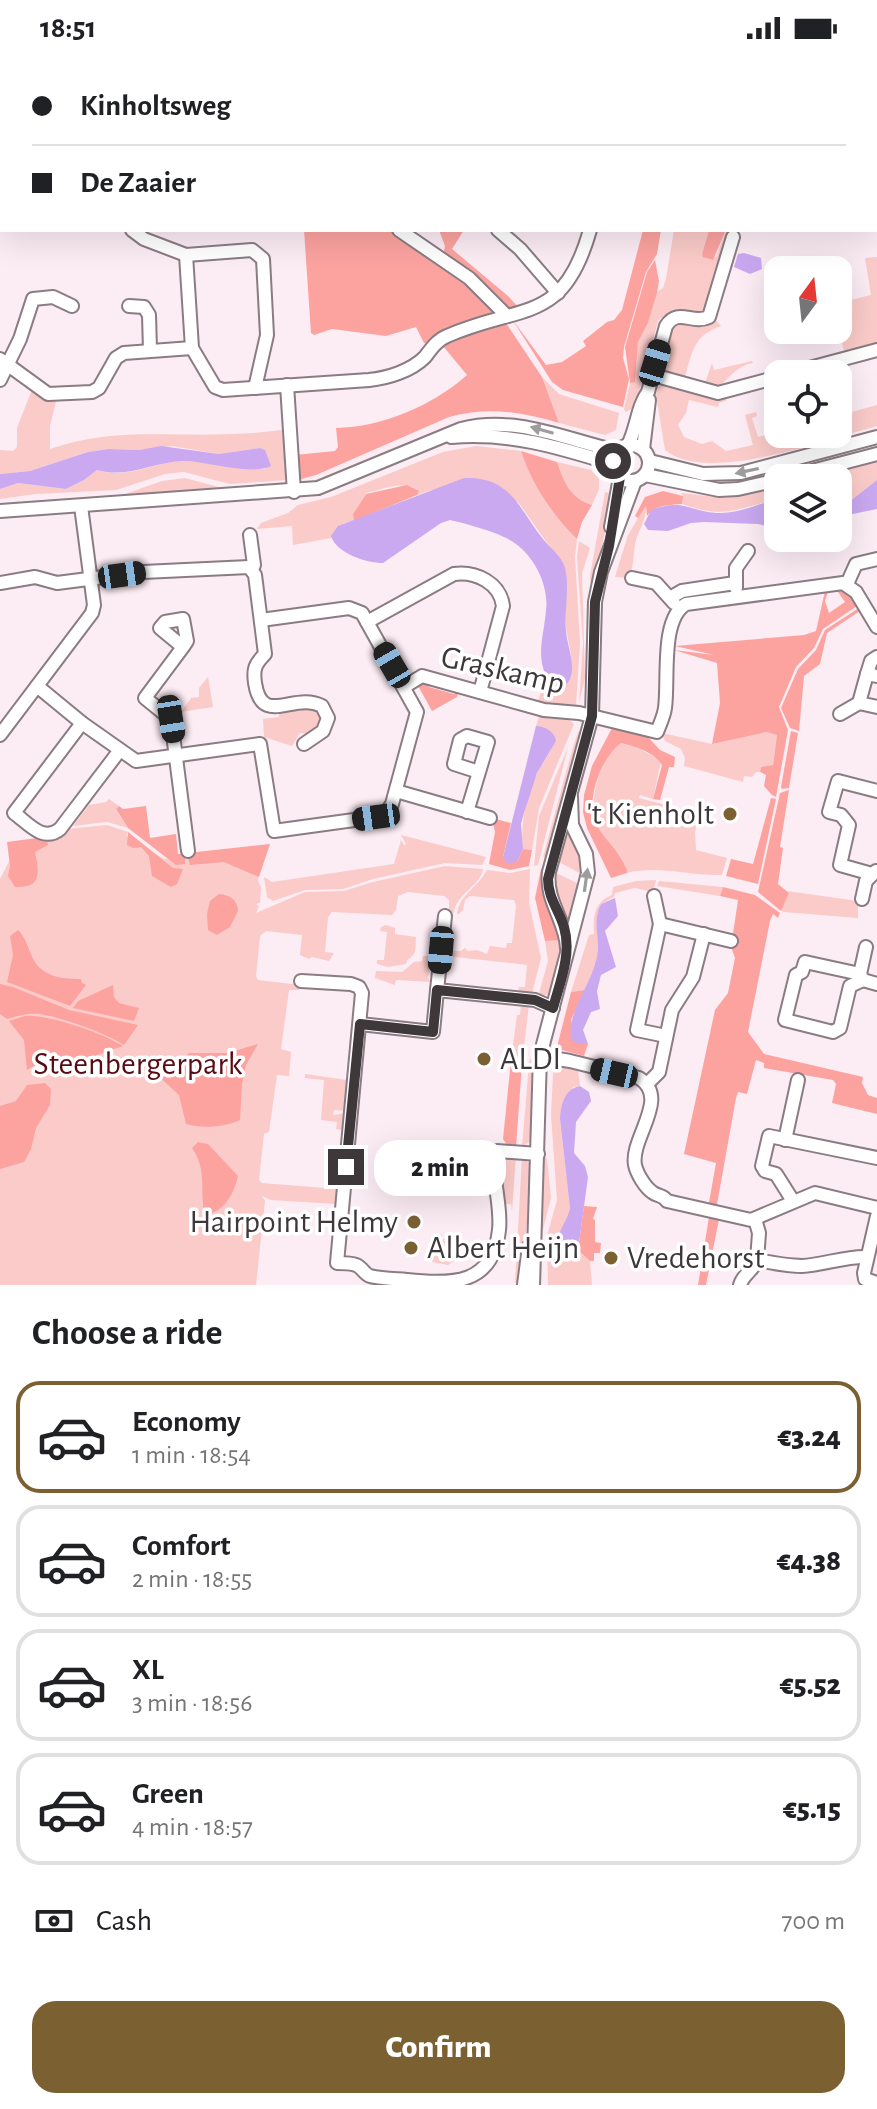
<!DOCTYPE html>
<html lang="en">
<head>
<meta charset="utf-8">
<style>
  body { margin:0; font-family:"Alegreya Sans",sans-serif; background:#f6f6f6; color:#202124; height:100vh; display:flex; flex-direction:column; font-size:30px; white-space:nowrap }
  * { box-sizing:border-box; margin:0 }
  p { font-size:26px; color:#757577 }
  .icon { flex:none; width:44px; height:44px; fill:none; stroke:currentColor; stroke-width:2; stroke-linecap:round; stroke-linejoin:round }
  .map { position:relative; height:1229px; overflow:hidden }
  .side { display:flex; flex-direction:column; background:#fff; flex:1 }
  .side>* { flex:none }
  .hud { position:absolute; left:0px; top:0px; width:878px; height:176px; box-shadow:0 8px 32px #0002; display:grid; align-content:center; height:176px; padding:0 32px; background:#fff }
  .needle { width:52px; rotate:15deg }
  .fabs { position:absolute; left:764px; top:200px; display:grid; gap:16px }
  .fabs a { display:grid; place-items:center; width:88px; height:88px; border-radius:16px; background:#fff; box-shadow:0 8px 32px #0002; font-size:40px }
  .end { position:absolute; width:36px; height:36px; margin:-18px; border:10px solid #3e383b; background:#fff; box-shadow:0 0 0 4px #fff }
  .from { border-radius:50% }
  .bubble { position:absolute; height:56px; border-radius:24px; background:#fff; box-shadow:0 8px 32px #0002; font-size:26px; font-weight:800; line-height:56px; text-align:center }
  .car { position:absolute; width:24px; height:48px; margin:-24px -12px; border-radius:10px; box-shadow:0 0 6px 2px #0007; background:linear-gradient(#222 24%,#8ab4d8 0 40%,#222 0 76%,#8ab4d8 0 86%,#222 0) }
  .hud b { display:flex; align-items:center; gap:28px; height:76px; font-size:30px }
  .hud b+b { border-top:2px solid #e0e0e0 }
  .hud i { width:20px; height:20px; background:#202124 }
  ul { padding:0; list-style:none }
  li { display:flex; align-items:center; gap:24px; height:112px; margin:0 16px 12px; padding:0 16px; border:4px solid #e0e0e0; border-radius:24px }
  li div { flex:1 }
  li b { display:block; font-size:30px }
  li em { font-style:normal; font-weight:800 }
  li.selected { border-color:#7b6032 }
  li>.icon { width:72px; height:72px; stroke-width:1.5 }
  h2 { padding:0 32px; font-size:36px; line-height:96px }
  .pay { display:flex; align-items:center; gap:20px; height:88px; padding:0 32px; font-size:30px }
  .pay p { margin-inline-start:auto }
  .action { display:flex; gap:16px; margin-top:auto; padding:16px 32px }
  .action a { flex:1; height:92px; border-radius:24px; background:#7b6032; color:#fff; font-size:32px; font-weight:800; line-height:92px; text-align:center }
  .status { display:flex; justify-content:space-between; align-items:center; height:56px; padding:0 40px; background:#fff; direction:ltr }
  .status svg { height:22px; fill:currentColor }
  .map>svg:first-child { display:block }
  .green { fill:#facbc9 }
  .forest { fill:#fca3a0 }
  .water { fill:#caa9f1 }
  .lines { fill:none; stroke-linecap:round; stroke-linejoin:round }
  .minor-casing { stroke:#8a7c83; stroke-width:16 }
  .minor { stroke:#fff; stroke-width:12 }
  .rail { stroke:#585155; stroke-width:3; stroke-dasharray:10 10; stroke-linecap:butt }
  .oneway { fill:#9e9c9d }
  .route { stroke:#3e383b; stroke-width:10 }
  .poi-dot { fill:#7b6032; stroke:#fff; stroke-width:3 }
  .labels { text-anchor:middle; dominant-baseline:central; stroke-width:7; stroke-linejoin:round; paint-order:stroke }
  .street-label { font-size:32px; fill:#3e383b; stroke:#fff }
  .poi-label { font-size:32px; fill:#3e383b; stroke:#fff; text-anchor:start }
  .park-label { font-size:32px; fill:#590a12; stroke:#fff }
</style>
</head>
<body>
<div class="status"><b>18:51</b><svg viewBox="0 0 49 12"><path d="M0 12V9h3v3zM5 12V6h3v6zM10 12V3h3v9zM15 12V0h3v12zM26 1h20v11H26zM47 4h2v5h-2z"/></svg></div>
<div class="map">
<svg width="877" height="1229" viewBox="0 0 877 1229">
  <rect width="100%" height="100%" fill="#fcecf4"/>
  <g class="green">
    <path d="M674,174H709L702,198L716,201L726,174H733L727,195L705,256C684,258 675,247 658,265L635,351L626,356L624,353L630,327L635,325L638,286L648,267L657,236L663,232L666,223Z"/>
    <path d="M877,201V290L845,299L838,272V247L871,239L865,202Z"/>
    <path d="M715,263L721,270C694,279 692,296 685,321L691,323L690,326L665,319L660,310L669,274L678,264L703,268Z"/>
    <path d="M752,305L753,307C739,309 731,319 721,329V333L698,327H705L712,307L714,314Z"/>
    <path d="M542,321L559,338L619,357L616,374L605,379L559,367Z"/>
    <path d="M665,329L716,343L726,342V345L719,347L718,351L689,344L686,357L678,369L684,381L702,388L712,385L726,395L753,389L745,359L756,356L757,360L752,362L758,381L778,375V378H838V356L851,352L852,356L877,349V370C827,383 708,429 665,394L656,339L658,331Z"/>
    <path d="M33,331L57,341L50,370V393C114,371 166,381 232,378C248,378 265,376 282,374L288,424L230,428L184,416L165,418L116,434L35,438L0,443V433L18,427L66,433L84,424L97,414C127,424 153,406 183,405C211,405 238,412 265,413L260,392L219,398L172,390L140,394L108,393L88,396L30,415L0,418V394L13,395L17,391V372Z"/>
    <path d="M476,390L521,395C531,426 553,460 577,483L575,501L580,587L576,650L537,648L546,620L550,627L571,620V599L566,572L565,512L518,446L431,434L417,439L418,435C404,423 382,434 366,437L353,458L354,465L344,467L331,482L293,489L292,470L257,473L261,467L288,457L298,449L331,441L443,396Z"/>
    <path d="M877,404V424L849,446L838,448V422H812Z"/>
    <path d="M557,406L591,414L599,423V433L592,449C570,442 564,426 557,406Z"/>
    <path d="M185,422L233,435L114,442L162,425Z"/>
    <path d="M778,431V443C736,453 724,463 682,448L683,440L681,437L725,442Z"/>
    <path d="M605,436L614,438L591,536L590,520Z"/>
    <path d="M646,449C647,464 638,474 635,488C633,500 634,510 629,522L615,521L628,479Z"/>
    <path d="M579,485L590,492L582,517L585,622L579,647L583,587L577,501Z"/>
    <path d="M208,621L213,651L181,656L191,642L199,641V632Z"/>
    <path d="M314,648L324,658L318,675L307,678L300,677L292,690L264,681L263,663L279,661L278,652Z"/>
    <path d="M539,661L568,663L574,668L539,752L532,794L523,793C520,767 526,743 537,718C543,704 554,696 554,679L544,671L536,670Z"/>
    <path d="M583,675L549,803L543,801L573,691L578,676Z"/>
    <path d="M767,676H775L777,679L773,709L761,711L760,716H756L752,721L744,720L743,726L684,710L685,702L681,693L665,685L662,677L712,688Z"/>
    <path d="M621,687L640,693L661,705L653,743L640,739L639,742L693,756L698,763L695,776L696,794L727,802L722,819C690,820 656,809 627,817C625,803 616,795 607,786C590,767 592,747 597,725C601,712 609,695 621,687Z"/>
    <path d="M568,691L538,809L534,810L539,760Z"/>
    <path d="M109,743L119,750L116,754L128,772L107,766L73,770L89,749L106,746Z"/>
    <path d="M567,761L577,787L585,820L555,804Z"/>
    <path d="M107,769L128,776L126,780L164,803L261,796L258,825L261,831L260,847L256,848L259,850L256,857L305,836L344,835L373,826L445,810L483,813C480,831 456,837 454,857L449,856V844L444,840L408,836L398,840L396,854L392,859L332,856L328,861L325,896L334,897L329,905L312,901L309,903L300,899L302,879L266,875L260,880L256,920L258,924L300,929L299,934H289L281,993L291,996L289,1020L277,1019L269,1076L264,1078L259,1124L262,1127L338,1133L336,1148L271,1144L262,1140L265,1145L256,1229H0V823L16,792L47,788V785L58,782L67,773Z"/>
    <path d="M401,779L486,801L482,809L445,807L373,823L343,833L305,834L273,845L267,841L264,821L272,826L394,808L401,784L404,789L406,788Z"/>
    <path d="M530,813L529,847L541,902L532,937L518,934L519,931H525L527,909L447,900L448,892L451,895H461L465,892L468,895L477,894L487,898L490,890L506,892L507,887H512L516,850L514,844L470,840L465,844L463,854L459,858H457C459,839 479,830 487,814L510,817Z"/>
    <path d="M552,815L583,830L571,878L556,850Z"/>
    <path d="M656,824L653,836L635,832L615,837L614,841L601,848C592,865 600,880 598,897C597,910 589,922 585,934L571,936L589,879L594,878C593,861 594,846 612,839L613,831L636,825Z"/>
    <path d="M659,825L723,831L720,840L657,830Z"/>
    <path d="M787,835L858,845V862L784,856L781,855L789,837Z"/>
    <path d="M386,869L395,872V878L416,881C415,892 418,898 407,904L406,908L388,911L377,908V904H384L387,876L380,875L381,871Z"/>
    <path d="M563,884L550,938L538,941L548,905L545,885Z"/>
    <path d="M432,895H437V903H430L428,922L431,926L396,924L395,929L375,922L376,915L402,916L414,906L422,905L423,900H430Z"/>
    <path d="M521,948H529L522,1008L519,1004H511L517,959H520Z"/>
    <path d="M534,1001L532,1084L522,1091L529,1008L530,1003Z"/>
    <path d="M556,1008L578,1013L580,1030L573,1031L560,1063L570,1152L568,1162L576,1197L578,1194L590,1205L592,1229H548L547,1180L557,1144L551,1059L553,1018Z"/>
    <path d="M305,1018L347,1024L345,1055L334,1054L333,1059L345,1057L344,1074L336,1073L337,1066L321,1064L324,1024L305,1022Z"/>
    <path d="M516,1100L512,1155L511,1148H503L497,1123L501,1103Z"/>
    <path d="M522,1101L529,1107L532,1118L521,1227H515Z"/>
    <path d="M542,1102H547L551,1142L542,1177L541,1229L536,1228Z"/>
    <path d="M442,1178L441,1183L456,1184L460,1189L458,1202L448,1209L432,1206L435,1188L429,1186L435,1180Z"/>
  </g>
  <g class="forest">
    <path d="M304,174H393L445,208L495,254L494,259L431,287H424L416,271L386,280L332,273L314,279L311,277Z"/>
    <path d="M439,174H464L452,193L508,240L520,253L512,255L505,253L443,199L445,190Z"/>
    <path d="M643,174H661L657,198L646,216L624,291L623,302L629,323L623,351L563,334L552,326L512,263L546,309L562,306L586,290L583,285L607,266L614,264L622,254Z"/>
    <path d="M709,174H726L713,204L703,201L702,198Z"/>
    <path d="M655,204L659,225L657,237L648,267L638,286L635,326L630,327L625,291L647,216Z"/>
    <path d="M506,267L542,321L559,367C522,356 486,350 449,361L316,419L298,424L295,399L335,395L338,391L336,372C382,371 432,350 467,319L443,290L450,284Z"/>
    <path d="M521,395L557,406C564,426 570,442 592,449L582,466L577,483C553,460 531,427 521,395Z"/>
    <path d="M407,429L419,435L417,439L354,465L353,458L366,438Z"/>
    <path d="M663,435L683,440L682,448C669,449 655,449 647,460L646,450L638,462L635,460L645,441Z"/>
    <path d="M836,533L849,537L857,550L823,573L814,592L796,611L779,651L788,674L776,741L772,739L764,730L766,719L760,716L761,711L773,709L777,679L767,676L712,688L720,647L717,607L674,594L714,599L675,590L804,579L816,575L825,535L828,536L825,545L829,557L845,546Z"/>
    <path d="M859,552L860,555L827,577L820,608L804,620L799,675L790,672L781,652L798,613L816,594L825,574Z"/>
    <path d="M431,625L429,631L454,638L459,633L457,641L432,655L417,628Z"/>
    <path d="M612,672L648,681L660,694L675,701L674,711H669L660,744L653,743L662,709C654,696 636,691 621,687C601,702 585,744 596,768C605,785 620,795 627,814V817L611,822L587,772L583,756L584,739L592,710Z"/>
    <path d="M791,675L798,677L789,732L782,733L781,731Z"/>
    <path d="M789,734L780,791L783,792L778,828L789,837L781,855L758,836L780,737Z"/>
    <path d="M771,742L776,743L758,828L726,820L731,803L753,808Z"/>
    <path d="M119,750L123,753L146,750L150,782L176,778L178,798H185V808L176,809L128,772L116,753Z"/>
    <path d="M492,762L511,767L503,801L517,806L523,793L532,794L529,810L510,814L489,808L495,776Z"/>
    <path d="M128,776L173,812L183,813L177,828L171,831L152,820L149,800L141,791L133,792L127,789Z"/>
    <path d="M37,782L47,785L48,789L35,796C39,815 43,832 15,831L8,820L10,810L7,786Z"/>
    <path d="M270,788L259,821L224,806L190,809L187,797Z"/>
    <path d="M547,812L563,884L545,885L535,842L541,813Z"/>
    <path d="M723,831L755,839L780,857L778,862L773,858L770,865L748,976L764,998L863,1021L862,1027L868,1039L877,1042V1058L832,1047L836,1028L833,1024L764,1012V1007L756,1004L747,1038L738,1036L736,1042L716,1154L708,1152L716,1107L684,1098L715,954L728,937L735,902L731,891L738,844L720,840Z"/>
    <path d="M219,838C230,839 237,843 238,855L230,871L217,879L208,874L207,858L210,845Z"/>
    <path d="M18,874C25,881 27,889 31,898C39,920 59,923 81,923L82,927L86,929L70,950L7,926L13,899L10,880Z"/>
    <path d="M0,928L13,931L69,954L138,969L124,989C108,978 58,960 39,958C28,957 17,960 7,963L0,958Z"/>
    <path d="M113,929L114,941L119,947L139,952L134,965L73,952L78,945Z"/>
    <path d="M585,934L571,964L579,988H588L584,1000L558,993V987L571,936Z"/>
    <path d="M25,960C48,958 103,977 123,990L89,1002L76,1011H32L27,1014L24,984L9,965Z"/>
    <path d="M258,988L246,1009L242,1028L240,1064C225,1071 203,1073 186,1068L179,1039L154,1016L160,1010L179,1006L189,997H228Z"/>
    <path d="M511,1004H519L522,1008L516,1091L507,1089L503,1083Z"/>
    <path d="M45,1027L51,1033L50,1049L36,1072L31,1093L24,1106L0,1113V1050L16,1045L27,1029Z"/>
    <path d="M198,1086L208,1088L238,1120C234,1138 224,1156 205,1159C199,1136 208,1115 192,1092Z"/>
    <path d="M584,1150L597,1151L593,1163L595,1164V1186L601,1187L600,1197H594V1205H590L578,1194Z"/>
    <path d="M709,1161L719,1163L706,1229H698Z"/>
  </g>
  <g class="water">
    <path d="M744,197L761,202L762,213L750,218L734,211L738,198Z"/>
    <path d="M161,390L219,398L260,392L265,394L271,410C249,420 208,405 183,405C153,406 127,423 97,414L84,424L66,433L18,427L0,433V418L30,415L88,396L108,393L140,394Z"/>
    <path d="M464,422C511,420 518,452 543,483C550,492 562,500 565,512C570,532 564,555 566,575C567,591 579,615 566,629L557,630L550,627C534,602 544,581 546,554C549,530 535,502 516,488C502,477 467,468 450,464L441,467L383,507C366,507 336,497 331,480L338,470Z"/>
    <path d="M877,424V453L838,461V448L849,446Z"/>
    <path d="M778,443V473L758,468L704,466L691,467L668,475L648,474L644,468L651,454C686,441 689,457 721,457C740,457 760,447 778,443Z"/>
    <path d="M536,670C545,670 555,676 556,685L537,717L524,757L521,768L523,793L517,806L507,807L503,801Z"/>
    <path d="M615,842L618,860L605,875L616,911L601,919L597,935L600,953L591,956L583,974L588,988H579L571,984C567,954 591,930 597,901C601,882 591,867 601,848Z"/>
    <path d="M580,1030L589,1036L591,1045L576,1066L574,1097L585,1110L588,1121L578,1194L576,1197H562C551,1179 567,1169 570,1152L560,1063C561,1049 564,1033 580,1030Z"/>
  </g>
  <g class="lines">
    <defs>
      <g id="minor">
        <path d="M329,0V2"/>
        <path d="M0,139L2,136"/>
        <path d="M132,174L144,183L186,199L252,194L263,203L267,279L255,332"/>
        <path d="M399,174L469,222L507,260"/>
        <path d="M498,174L520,193L558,237"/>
        <path d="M186,199L192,292L215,331L223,334L369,324C388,322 411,315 425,301C431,293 437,284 447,280C521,247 563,270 590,174"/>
        <path d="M129,250L144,251L149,259L150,294"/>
        <path d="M0,303L48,338L92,336L99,332L116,302L124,297L192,292"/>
        <path d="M787,318L877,294"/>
        <path d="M653,319L718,337L778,321"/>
        <path d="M0,324L20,283L33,243L53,241L72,250"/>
        <path d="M287,329L294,436"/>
        <path d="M451,381C509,376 558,391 613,408"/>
        <circle cx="631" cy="407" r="18"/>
        <path d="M628,389C637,372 637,351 648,336L666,270C678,251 692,269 709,261L733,181"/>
        <path d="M643,393L649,344"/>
        <path d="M650,405L703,418L741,417L877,381"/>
        <path d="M645,419L719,434L738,433L778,424"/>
        <path d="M785,422L877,398"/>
        <path d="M0,455L318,432L461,373C516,359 564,383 617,395"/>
        <path d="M611,471L620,421"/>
        <path d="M250,479L254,509L252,513"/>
        <path d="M632,522L656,527L674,547"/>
        <path d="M0,527L35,521L57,527L143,516L249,511L255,519L265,598C255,608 253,613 255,627C262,672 294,635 322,650L328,662L323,675L304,688"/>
        <path d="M847,528L856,508L877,503"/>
        <path d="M736,532V512L748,495"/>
        <path d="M670,542L682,535L735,527"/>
        <path d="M367,566L454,518C476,515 500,527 503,550L480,636"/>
        <path d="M183,591L160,572L165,566L183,563L187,585L183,591L145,642L171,663L188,795"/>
        <path d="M877,601L871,605L867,618L877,620"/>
        <path d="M867,618L859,647L877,651"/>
        <path d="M37,630L82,667L136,705L260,688L274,775L376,761L386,757L392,748L417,656L362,557L349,552L261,564"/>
        <path d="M404,631L422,620L544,654L579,657L657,676C660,668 664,660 665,652C669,624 660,563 686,548L843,527L856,536L877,571"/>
        <path d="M840,658L859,647"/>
        <path d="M82,667L14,757C28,767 43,787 60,773L120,694"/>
        <path d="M0,679L92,557L94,549L81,450"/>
        <path d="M396,735L490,762"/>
        <path d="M467,756L488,686L467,680L460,684L454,708L479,716"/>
        <path d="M872,818L840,809L849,769L841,759L829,756L838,725L877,735"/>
        <path d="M654,840L660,868"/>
        <path d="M862,843L866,825L876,815"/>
        <path d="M866,891L860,918L863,924L877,928"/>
        <path d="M567,892C566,865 545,844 549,816L592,660L595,546L601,516L635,425"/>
        <path d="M860,918L805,906L802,916L796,919L785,964L833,976L840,972L850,930L863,924"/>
        <path d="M301,925L351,928L359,931L362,937L337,1207C342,1207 351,1207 356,1209C362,1211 364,1218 370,1220C382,1223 395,1223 407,1224C452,1229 493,1229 499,1174C502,1147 490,1122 497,1095L538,1098"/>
        <path d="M437,934L445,860"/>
        <path d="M360,968L433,976L437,934L535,944L553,952"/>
        <path d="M666,980L637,974L660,868L731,885"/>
        <path d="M540,1000L570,1005L639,1022C671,1042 630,1082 635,1109C637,1118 645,1131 652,1136C658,1141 662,1138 667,1145L751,1164L815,1137L877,1152"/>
        <path d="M647,1028L659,1016L672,954L693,921L704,878"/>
        <path d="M785,1084L798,1024"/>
        <path d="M793,1145L776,1118L765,1115L762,1110L769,1080L877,1102"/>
        <path d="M877,1160L864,1217L865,1223L877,1227"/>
        <path d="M755,1163L759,1177L757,1204C772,1207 787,1210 802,1210C824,1209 845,1200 867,1201"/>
        <path d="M524,1229L529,1190"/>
        <path d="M533,1229L540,1000L588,817L586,798L572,769L571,741"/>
        <path d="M740,1229C743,1218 754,1214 757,1204"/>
      </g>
    </defs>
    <use href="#minor" class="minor-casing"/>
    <use href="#minor" class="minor"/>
    <g class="rail">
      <path d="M303,2L336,0"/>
      <path d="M388,2L421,0"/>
      <path d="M0,20H2"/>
    </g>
  </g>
  <defs><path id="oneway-solid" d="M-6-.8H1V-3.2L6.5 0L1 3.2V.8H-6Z" transform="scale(2)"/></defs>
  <g class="oneway">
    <use href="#oneway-solid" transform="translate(542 374) rotate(-164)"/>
    <use href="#oneway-solid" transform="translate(747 415) rotate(168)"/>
    <use href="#oneway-solid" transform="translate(586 824) rotate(-82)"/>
  </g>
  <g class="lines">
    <path class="route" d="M346,1111L360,968L433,976L437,934L535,944L553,952C560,926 572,898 564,871C559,854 548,842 548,823L592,660L595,546L609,490L620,421L615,415L613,405"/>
  </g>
  <g class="poi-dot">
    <circle cx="730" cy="758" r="8"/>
    <circle cx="484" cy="1003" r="8"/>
    <circle cx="414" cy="1166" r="8"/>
    <circle cx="411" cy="1192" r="8"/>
    <circle cx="611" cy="1202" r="8"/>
  </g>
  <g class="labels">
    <g class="street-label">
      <text transform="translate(503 614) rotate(13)">Graskamp</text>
    </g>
    <g class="poi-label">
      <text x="714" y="758" text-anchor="end">'t Kienholt</text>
      <text x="500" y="1003">ALDI</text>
      <text x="398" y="1166" text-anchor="end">Hairpoint Helmy</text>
      <text x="427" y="1192">Albert Heijn</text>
      <text x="627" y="1202">Vredehorst</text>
    </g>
    <g class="park-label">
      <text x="138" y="1008">Steenbergerpark</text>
    </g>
  </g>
</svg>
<div class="fabs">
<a><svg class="needle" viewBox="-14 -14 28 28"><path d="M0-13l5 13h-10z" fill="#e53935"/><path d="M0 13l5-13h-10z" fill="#757577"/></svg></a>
<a><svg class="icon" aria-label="locate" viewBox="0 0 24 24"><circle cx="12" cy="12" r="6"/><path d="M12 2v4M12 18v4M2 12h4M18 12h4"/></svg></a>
<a><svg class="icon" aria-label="layers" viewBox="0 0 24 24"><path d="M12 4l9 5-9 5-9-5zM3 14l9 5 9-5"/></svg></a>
</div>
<i class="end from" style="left:613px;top:405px"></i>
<i class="end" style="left:346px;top:1111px"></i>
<div class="bubble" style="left:374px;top:1084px;width:132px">2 min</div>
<i class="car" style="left:655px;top:307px;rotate:17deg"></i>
<i class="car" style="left:122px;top:519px;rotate:82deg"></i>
<i class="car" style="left:392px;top:609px;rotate:330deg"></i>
<i class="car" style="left:171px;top:663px;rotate:171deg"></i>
<i class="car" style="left:376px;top:761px;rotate:262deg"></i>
<i class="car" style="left:441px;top:894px;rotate:185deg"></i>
<i class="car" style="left:614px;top:1017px;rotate:283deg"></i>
<div class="hud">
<b><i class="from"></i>Kinholtsweg</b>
<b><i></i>De Zaaier</b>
</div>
</div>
<section class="side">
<h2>Choose a ride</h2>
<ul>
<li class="selected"><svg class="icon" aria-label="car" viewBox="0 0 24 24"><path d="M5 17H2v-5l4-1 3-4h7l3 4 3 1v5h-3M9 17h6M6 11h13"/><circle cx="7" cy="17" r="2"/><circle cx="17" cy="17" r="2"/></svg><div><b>Economy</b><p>1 min · 18:54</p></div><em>€3.24</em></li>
<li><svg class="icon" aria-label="car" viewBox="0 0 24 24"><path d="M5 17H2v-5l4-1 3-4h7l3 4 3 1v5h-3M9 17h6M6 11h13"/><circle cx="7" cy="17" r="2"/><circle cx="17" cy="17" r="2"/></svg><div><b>Comfort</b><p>2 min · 18:55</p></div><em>€4.38</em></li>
<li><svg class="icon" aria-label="car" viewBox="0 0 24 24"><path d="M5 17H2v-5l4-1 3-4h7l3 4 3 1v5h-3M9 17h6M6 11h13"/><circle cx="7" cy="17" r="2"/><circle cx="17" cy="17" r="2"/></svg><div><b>XL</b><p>3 min · 18:56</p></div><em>€5.52</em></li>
<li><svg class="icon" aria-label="car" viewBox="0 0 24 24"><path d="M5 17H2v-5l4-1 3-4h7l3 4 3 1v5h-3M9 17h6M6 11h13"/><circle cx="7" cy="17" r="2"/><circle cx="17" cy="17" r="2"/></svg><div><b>Green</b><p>4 min · 18:57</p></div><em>€5.15</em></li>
</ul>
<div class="pay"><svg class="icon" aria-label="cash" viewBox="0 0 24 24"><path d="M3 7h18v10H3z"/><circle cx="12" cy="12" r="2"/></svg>Cash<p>700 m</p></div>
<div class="action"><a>Confirm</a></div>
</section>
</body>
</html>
